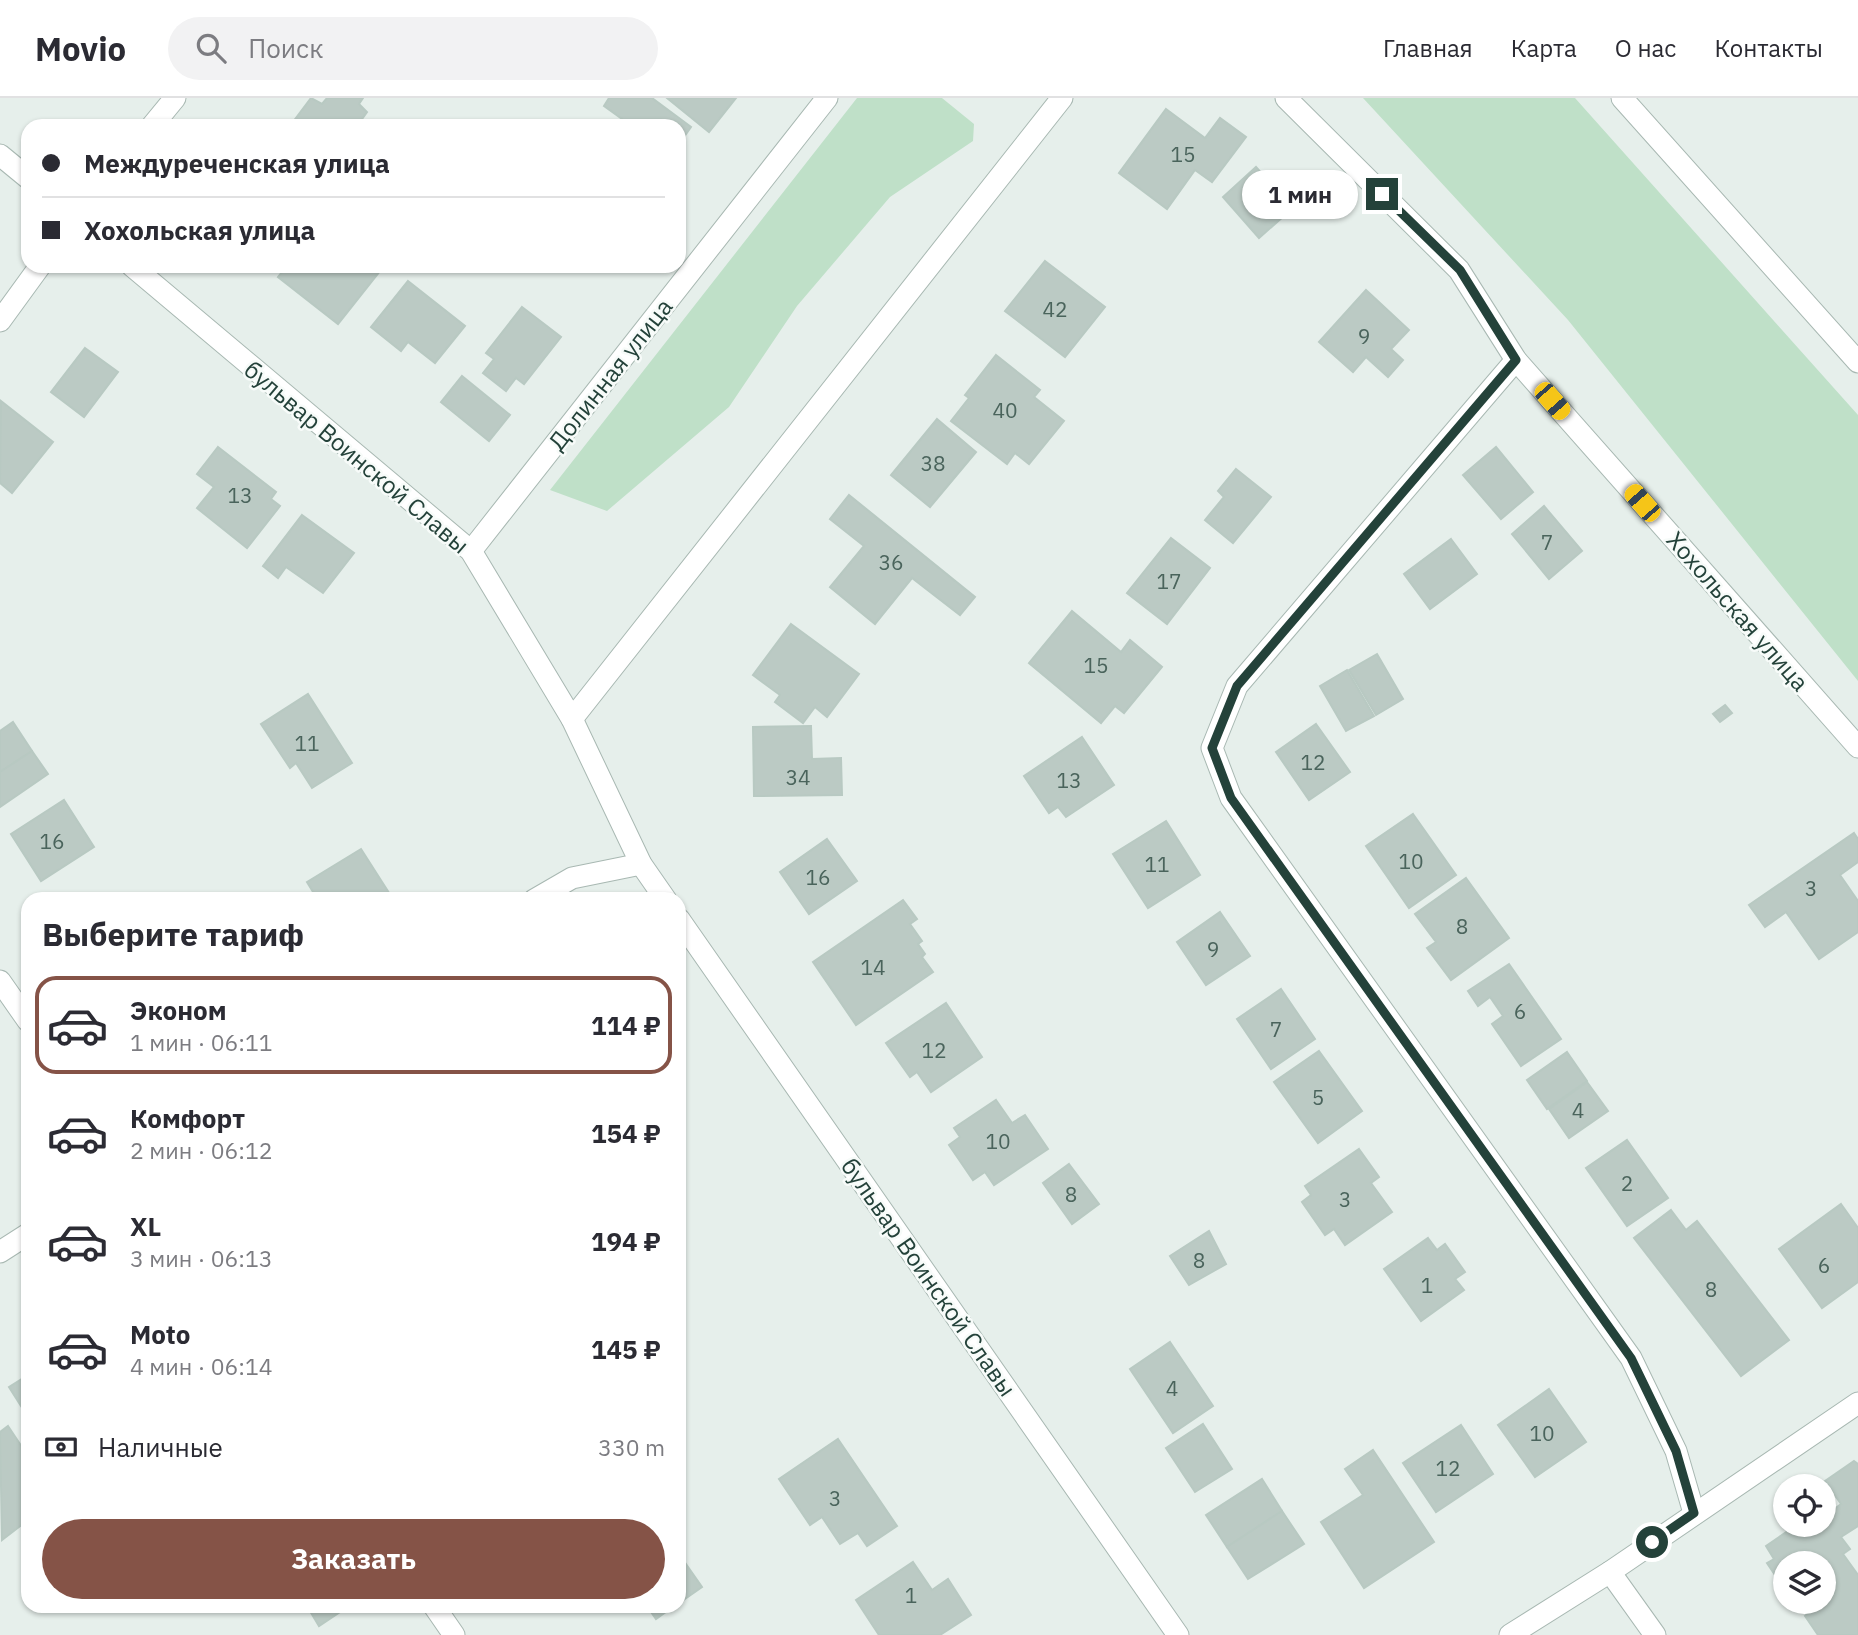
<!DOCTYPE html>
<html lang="ru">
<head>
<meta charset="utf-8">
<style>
  body { margin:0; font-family:"IBM Plex Sans",sans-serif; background:#f2f2f3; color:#2b2b33; height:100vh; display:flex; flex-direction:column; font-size:26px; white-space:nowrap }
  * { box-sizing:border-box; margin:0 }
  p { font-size:23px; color:#7c7c81 }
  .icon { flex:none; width:38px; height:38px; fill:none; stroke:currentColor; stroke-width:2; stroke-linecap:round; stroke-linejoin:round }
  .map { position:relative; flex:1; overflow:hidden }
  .sheet { position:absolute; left:21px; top:794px; width:665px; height:721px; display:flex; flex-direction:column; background:#fff; border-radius:21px; box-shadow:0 2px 5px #0004 }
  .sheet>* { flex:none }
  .guide { position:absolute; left:21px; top:21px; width:665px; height:154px; border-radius:21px; box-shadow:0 2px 5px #0004; display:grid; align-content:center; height:154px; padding:0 21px; background:#fff }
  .controls { position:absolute; left:1773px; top:1376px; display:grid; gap:14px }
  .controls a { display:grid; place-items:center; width:63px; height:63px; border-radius:50%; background:#fff; box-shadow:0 2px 5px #0004; font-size:35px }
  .end { position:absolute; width:32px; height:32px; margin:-16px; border:9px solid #24423a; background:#fff; box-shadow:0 0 0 4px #fff }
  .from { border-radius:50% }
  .bubble { position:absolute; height:49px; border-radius:24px; background:#fff; box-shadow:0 2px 5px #0004; font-size:23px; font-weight:800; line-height:49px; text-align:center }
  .car { position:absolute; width:21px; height:42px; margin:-21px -10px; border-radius:9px; box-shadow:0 0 5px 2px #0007; background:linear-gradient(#f5c518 24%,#345 0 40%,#f5c518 0 76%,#345 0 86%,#f5c518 0) }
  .guide b { display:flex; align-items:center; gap:24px; height:66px; font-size:26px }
  .guide b+b { border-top:2px solid #e1e1e2 }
  .guide i { width:18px; height:18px; background:#2b2b33 }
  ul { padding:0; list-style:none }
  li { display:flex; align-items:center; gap:21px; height:98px; margin:0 14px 10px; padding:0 7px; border:4px solid transparent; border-radius:21px }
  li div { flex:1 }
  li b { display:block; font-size:26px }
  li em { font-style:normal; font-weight:800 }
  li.selected { border-color:#855347 }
  li>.icon { width:63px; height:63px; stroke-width:1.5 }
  h2 { padding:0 21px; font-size:32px; line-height:84px }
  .pay { display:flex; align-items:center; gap:18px; height:77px; padding:0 21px; font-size:26px }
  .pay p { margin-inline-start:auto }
  .action { display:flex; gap:14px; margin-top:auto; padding:14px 21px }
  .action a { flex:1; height:80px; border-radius:42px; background:#855347; color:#fff; font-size:28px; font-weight:800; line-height:80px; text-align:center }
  header { display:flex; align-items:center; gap:42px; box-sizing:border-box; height:98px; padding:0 35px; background:#fff; border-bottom:2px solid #e1e1e2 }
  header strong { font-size:33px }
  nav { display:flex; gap:38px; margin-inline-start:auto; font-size:24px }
  .search { width:490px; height:63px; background:#f2f2f3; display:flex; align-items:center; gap:18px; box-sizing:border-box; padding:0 24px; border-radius:38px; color:#7c7c81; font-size:26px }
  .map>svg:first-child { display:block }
  .green { fill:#bfe0c8 }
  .building { fill:#bbcac4; stroke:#b8c9c2; stroke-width:2 }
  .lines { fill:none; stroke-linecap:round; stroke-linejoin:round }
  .minor-casing { stroke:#a8b8b2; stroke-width:23 }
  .minor { stroke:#fff; stroke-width:21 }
  .route { stroke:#24423a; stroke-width:9 }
  .labels { text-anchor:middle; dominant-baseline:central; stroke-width:5; stroke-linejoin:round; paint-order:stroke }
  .number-label { font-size:21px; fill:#4a645c }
  .street-label { font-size:24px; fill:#24423a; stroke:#f7fbf9 }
</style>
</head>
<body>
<header>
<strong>Movio</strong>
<div class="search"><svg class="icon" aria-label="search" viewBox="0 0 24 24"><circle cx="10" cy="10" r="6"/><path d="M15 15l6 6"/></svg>Поиск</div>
<nav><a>Главная</a><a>Карта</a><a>О нас</a><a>Контакты</a></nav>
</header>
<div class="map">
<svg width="1858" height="1537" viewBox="0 0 1858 1537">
  <rect width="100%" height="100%" fill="#e6efeb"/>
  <g class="green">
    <path d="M857,0H942L974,26L973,43L890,99L797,208L729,309L607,413L550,392Z"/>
    <path d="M1363,0H1575L1858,317V583L1568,222Z"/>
  </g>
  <g class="building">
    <path d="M311,0L322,6L327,0H363L359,6L367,14L357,28H290Z"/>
    <path d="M609,0H652L691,29L679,46V28H616L622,21L604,8Z"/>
    <path d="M667,0H736L709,34Z"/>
    <path d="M1166,11L1205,40L1220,20L1246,39L1212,84L1195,72L1167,111L1119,75Z"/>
    <path d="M1256,69L1293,110L1259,140L1223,99Z"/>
    <path d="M1045,163L1105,209L1065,259L1005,213Z"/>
    <path d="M287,168H384L338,226L278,179Z"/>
    <path d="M408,183L465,228L435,265L408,244L401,253L371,229Z"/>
    <path d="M1366,192L1409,232L1391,251L1403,262L1388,279L1366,259L1353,274L1319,244Z"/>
    <path d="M522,209L561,239L524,286L516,280L506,293L483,275L494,261L486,255Z"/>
    <path d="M85,250L118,274L84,319L51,294Z"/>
    <path d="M996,257L1040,292L1034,299L1064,323L1029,366L1015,355L1007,366L951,323L969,300L965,297Z"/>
    <path d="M462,278L510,317L489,343L441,304Z"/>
    <path d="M1,303L53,344L12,395L0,385Z"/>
    <path d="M937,321L976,354L930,409L891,377Z"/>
    <path d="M218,349L276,394L271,401L280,408L247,450L197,410L214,389L197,376Z"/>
    <path d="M1496,349L1533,394L1501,421L1463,377Z"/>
    <path d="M1236,371L1271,399L1233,445L1205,422L1224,399L1218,393Z"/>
    <path d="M849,397L975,499L960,517L912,480L875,526L830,489L864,448L830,421Z"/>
    <path d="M1544,408L1582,453L1549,481L1512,436Z"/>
    <path d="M302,417L354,455L323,495L286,469L278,480L263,468Z"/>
    <path d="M1171,440L1210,470L1167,526L1127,495Z"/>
    <path d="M1451,441L1477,476L1430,511L1404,476Z"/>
    <path d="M1072,513L1121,554L1130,542L1162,569L1124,615L1115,608L1101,625L1029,565Z"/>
    <path d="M791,526L859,576L827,619L815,609L803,625L775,604L780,597L753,577Z"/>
    <path d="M1377,556L1403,601L1376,617L1349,572Z"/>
    <path d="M1347,572L1374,618L1346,633L1320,588Z"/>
    <path d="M308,596L352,665L312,690L296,665L290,670L261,626Z"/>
    <path d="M1725,607L1732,615L1720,624L1713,616Z"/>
    <path d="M13,624L32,653L0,674V633Z"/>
    <path d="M1316,626L1350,674L1309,702L1276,654Z"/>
    <path d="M811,628L812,661L841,660L842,697L754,698L753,629Z"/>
    <path d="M1082,639L1114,687L1066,719L1058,709L1049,715L1024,678Z"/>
    <path d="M32,653L48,676L0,709V674Z"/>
    <path d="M64,702L94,749L41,783L11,736Z"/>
    <path d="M1413,716L1456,777L1409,810L1366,748Z"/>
    <path d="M1166,723L1200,777L1148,810L1113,756Z"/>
    <path d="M1854,735L1858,741V764L1840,777L1858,803V834L1819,861L1786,814L1765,829L1749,807Z"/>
    <path d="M827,741L857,783L809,816L780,774Z"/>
    <path d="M361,751L391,798L385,802H318L307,784Z"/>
    <path d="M1466,780L1509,840L1451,882L1427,850L1436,844L1415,816Z"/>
    <path d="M903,802L917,821L910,826L922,843L918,846L925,856L922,859L933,874L856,927L813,864Z"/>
    <path d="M1220,814L1250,858L1206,887L1177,844Z"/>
    <path d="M1509,866L1561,941L1521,968L1492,926L1503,918L1490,899L1478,908L1468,893Z"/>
    <path d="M1281,891L1315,941L1271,971L1237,921Z"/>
    <path d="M946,905L982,959L931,994L917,974L910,979L886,945Z"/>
    <path d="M1319,953L1362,1013L1318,1045L1274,984Z"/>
    <path d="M1567,954L1587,983L1547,1011L1527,982Z"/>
    <path d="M1587,984L1608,1013L1569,1040L1549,1011Z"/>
    <path d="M996,1002L1012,1025L1025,1017L1048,1051L994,1087L985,1074L973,1082L949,1047L960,1039L954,1030Z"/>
    <path d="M1627,1042L1668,1100L1627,1128L1586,1070Z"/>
    <path d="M1359,1051L1379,1079L1371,1085L1392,1114L1345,1147L1334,1131L1325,1137L1302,1104L1311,1097L1305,1088Z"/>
    <path d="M1069,1066L1099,1106L1072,1126L1043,1085Z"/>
    <path d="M1841,1106L1858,1130V1184L1822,1210L1779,1151Z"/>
    <path d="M1671,1112L1686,1132L1697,1123L1789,1242L1741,1278L1634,1140Z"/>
    <path d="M1209,1133L1226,1166L1189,1187L1170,1158Z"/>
    <path d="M1428,1140L1437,1152L1445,1146L1465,1174L1455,1181L1464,1192L1421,1223L1384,1171Z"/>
    <path d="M1170,1244L1213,1308L1173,1335L1130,1271Z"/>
    <path d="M28,1277V1319L9,1289Z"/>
    <path d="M1549,1291L1586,1344L1535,1379L1498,1327Z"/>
    <path d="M1203,1326L1232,1371L1195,1394L1166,1350Z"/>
    <path d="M1461,1327L1493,1376L1436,1414L1403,1365Z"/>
    <path d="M8,1328L28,1358V1422L2,1442L0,1334Z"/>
    <path d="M838,1341L897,1428L867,1448L858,1435L840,1446L822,1419L810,1427L779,1381Z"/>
    <path d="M1373,1352L1434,1444L1364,1490L1321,1424L1363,1397L1345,1371Z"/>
    <path d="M1854,1363L1858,1366V1428L1841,1439L1850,1451L1843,1456L1858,1477V1537H1818L1805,1518L1810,1514L1803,1503H1824V1465H1785V1492L1767,1465L1774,1461L1766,1448L1798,1426H1824V1419L1841,1406L1825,1383Z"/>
    <path d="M1262,1381L1282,1413L1227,1449L1206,1417Z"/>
    <path d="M1282,1413L1304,1446L1248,1481L1227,1449Z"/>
    <path d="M679,1456L702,1489L679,1505Z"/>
    <path d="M913,1464L932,1492L948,1481L971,1517L940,1537H879L856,1502Z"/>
    <path d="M307,1508H349L319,1528Z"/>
    <path d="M647,1508H674L656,1521Z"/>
  </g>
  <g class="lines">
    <defs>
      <g id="minor">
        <path d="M1286,0L1459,172L1516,262L1858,649"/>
        <path d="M1622,0L1858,264"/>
        <path d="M152,28L175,0"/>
        <path d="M0,57L28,80"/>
        <path d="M132,168L471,453L572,621L641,766L666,802"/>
        <path d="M0,223L40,168"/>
        <path d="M1516,262L1237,588L1212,650L1231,700L1631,1260L1676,1353L1694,1415"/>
        <path d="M471,453L827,0"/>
        <path d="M572,621L1062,0"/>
        <path d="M534,802L572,780L641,766"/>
        <path d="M679,821L1178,1537"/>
        <path d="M0,883L28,923"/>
        <path d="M0,1154L28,1136"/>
        <path d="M1610,1474L1655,1537"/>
        <path d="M434,1508L454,1537"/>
        <path d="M1510,1537L1610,1474L1858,1305"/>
      </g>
    </defs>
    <use href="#minor" class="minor-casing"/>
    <use href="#minor" class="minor"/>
  </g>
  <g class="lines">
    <path class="route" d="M1382,96L1460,172L1516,262L1237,588L1212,650L1231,700L1631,1260L1676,1353L1694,1415L1652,1444"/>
  </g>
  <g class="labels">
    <g class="number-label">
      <text x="1183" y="56">15</text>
      <text x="1055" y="211">42</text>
      <text x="1364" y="238">9</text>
      <text x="1005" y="312">40</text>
      <text x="933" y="365">38</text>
      <text x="240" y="397">13</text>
      <text x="1547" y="444">7</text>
      <text x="891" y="464">36</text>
      <text x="1169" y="483">17</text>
      <text x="1096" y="567">15</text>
      <text x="307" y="645">11</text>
      <text x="1313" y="664">12</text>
      <text x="798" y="679">34</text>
      <text x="1069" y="682">13</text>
      <text x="52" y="743">16</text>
      <text x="1411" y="763">10</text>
      <text x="1157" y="766">11</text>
      <text x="818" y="779">16</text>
      <text x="1811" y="790">3</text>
      <text x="1462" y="828">8</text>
      <text x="1213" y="851">9</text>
      <text x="873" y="869">14</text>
      <text x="1520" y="913">6</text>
      <text x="1276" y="931">7</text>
      <text x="934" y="952">12</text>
      <text x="1318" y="999">5</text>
      <text x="1578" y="1012">4</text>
      <text x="998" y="1043">10</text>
      <text x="1627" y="1085">2</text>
      <text x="1071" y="1096">8</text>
      <text x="1345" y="1101">3</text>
      <text x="1199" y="1162">8</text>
      <text x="1824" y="1167">6</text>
      <text x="1427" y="1187">1</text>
      <text x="1711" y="1191">8</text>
      <text x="1172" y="1290">4</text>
      <text x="1542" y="1335">10</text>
      <text x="1448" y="1370">12</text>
      <text x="835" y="1400">3</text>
      <text x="911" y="1497">1</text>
    </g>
    <g class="street-label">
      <text transform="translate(610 276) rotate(-52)">Долинная улица</text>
      <text transform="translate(357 359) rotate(40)">бульвар Воинской Славы</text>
      <text transform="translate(1738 513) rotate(49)">Хохольская улица</text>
      <text transform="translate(929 1179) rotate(55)">бульвар Воинской Славы</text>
    </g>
  </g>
</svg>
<div class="controls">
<a><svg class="icon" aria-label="locate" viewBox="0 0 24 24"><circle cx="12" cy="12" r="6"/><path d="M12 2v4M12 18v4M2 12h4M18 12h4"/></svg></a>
<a><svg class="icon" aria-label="layers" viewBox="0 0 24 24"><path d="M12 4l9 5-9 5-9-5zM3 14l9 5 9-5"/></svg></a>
</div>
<i class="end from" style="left:1652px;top:1444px"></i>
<i class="end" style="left:1382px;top:96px"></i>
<div class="bubble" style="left:1242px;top:72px;width:116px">1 мин</div>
<i class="car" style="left:1552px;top:303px;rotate:139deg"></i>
<i class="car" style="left:1642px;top:405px;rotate:319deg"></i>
<div class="guide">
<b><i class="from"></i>Междуреченская улица</b>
<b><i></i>Хохольская улица</b>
</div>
<section class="sheet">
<h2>Выберите тариф</h2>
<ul>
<li class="selected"><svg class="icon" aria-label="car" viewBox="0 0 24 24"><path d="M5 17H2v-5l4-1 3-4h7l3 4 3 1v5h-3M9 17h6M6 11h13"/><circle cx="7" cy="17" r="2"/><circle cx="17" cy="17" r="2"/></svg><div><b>Эконом</b><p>1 мин · 06:11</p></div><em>114 ₽</em></li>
<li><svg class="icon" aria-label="car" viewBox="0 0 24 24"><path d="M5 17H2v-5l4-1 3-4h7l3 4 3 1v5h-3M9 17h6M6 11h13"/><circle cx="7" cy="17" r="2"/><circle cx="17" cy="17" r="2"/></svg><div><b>Комфорт</b><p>2 мин · 06:12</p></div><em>154 ₽</em></li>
<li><svg class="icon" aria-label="car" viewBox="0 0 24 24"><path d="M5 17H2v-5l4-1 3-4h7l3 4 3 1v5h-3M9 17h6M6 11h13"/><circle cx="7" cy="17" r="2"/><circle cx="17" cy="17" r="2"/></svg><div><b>XL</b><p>3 мин · 06:13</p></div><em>194 ₽</em></li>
<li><svg class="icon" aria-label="car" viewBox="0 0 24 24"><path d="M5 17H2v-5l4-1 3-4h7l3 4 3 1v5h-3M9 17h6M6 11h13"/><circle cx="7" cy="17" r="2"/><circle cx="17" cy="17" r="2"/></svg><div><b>Moto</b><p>4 мин · 06:14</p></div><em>145 ₽</em></li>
</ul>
<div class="pay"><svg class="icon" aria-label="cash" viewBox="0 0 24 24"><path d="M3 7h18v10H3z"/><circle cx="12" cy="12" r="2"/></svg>Наличные<p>330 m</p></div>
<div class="action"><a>Заказать</a></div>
</section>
</div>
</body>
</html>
